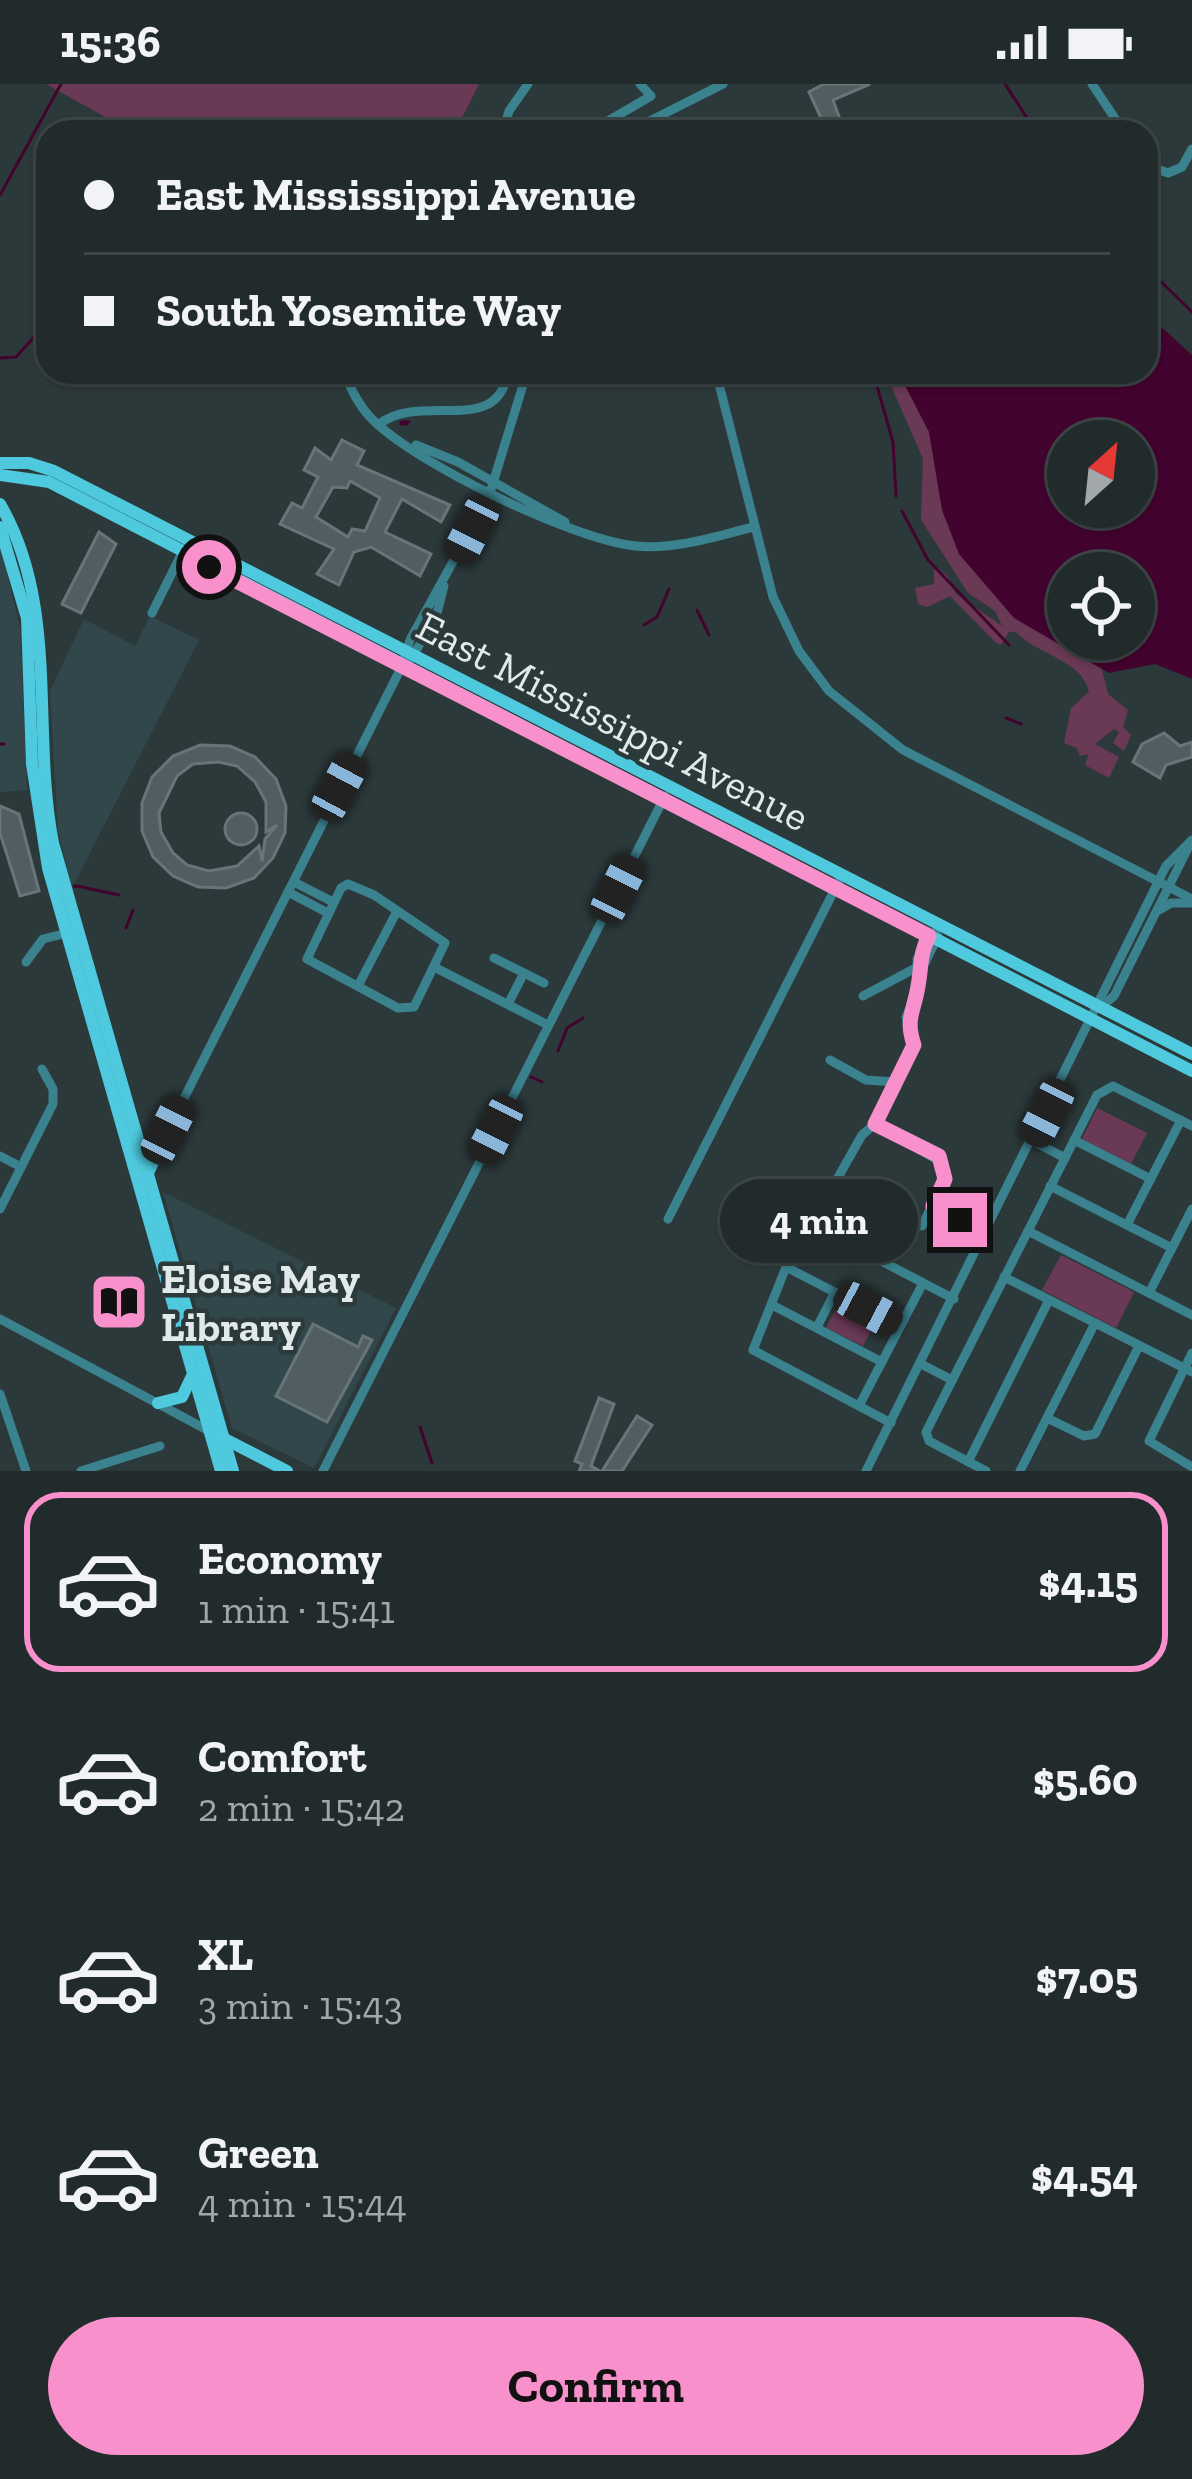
<!DOCTYPE html>
<html lang="en">
<head>
<meta charset="utf-8">
<style>
  body { margin:0; font-family:"Zilla Slab",serif; background:#293334; color:#f1f3f6; height:100vh; display:flex; flex-direction:column; font-size:45px; white-space:nowrap }
  * { box-sizing:border-box; margin:0 }
  p { font-size:39px; color:#a2a7a9 }
  .icon { flex:none; width:66px; height:66px; fill:none; stroke:currentColor; stroke-width:2; stroke-linecap:round; stroke-linejoin:round }
  .map { position:relative; height:1387px; overflow:hidden }
  .details { display:flex; flex-direction:column; background:#212b2c; flex:1 }
  .details>* { flex:none }
  .top-card { position:absolute; left:36px; top:36px; width:1122px; height:264px; border-radius:36px; box-shadow:0 3px 9px #0004,0 0 0 3px #3e4748; display:grid; align-content:center; height:264px; padding:0 48px; background:#212b2c }
  .needle { width:78px; rotate:27deg }
  .tools { position:absolute; left:1047px; top:336px; display:grid; gap:24px }
  .tools a { display:grid; place-items:center; width:108px; height:108px; border-radius:50%; background:#212b2c; box-shadow:0 3px 9px #0004,0 0 0 3px #3e4748; font-size:60px }
  .end { position:absolute; width:54px; height:54px; margin:-27px; border:15px solid #f890cc; background:#111; box-shadow:0 0 0 6px #111 }
  .from { border-radius:50% }
  .bubble { position:absolute; height:84px; border-radius:42px; background:#212b2c; box-shadow:0 3px 9px #0004,0 0 0 3px #3e4748; font-size:39px; font-weight:700; line-height:84px; text-align:center }
  .car { position:absolute; width:36px; height:72px; margin:-36px -18px; border-radius:15px; box-shadow:0 0 9px 3px #0007; background:linear-gradient(#222 24%,#8ab4d8 0 40%,#222 0 76%,#8ab4d8 0 86%,#222 0) }
  .top-card b { display:flex; align-items:center; gap:42px; height:114px; font-size:45px }
  .top-card b+b { border-top:3px solid #3e4748 }
  .top-card i { width:30px; height:30px; background:#f1f3f6 }
  ul { padding:21px 0 0; list-style:none }
  li { display:flex; align-items:center; gap:36px; height:180px; margin:0 24px 18px; padding:0 24px; border:6px solid transparent; border-radius:36px }
  li div { flex:1 }
  li b { display:block; font-size:45px }
  li em { font-style:normal; font-weight:700 }
  li.selected { border-color:#f890cc }
  li>.icon { width:108px; height:108px; stroke-width:1.5 }
  .cta { display:flex; gap:24px; margin-top:auto; padding:24px 48px }
  .cta a { flex:1; height:138px; border-radius:72px; background:#f890cc; color:#111; font-size:48px; font-weight:700; line-height:138px; text-align:center }
  .status { display:flex; justify-content:space-between; align-items:center; height:84px; padding:0 60px; background:#212b2c; direction:ltr }
  .status svg { height:33px; fill:currentColor }
  .map>svg:first-child { display:block }
  .built { fill:#32474b }
  .green { fill:#693955 }
  .water { fill:#42032e; fill-rule:evenodd }
  .lines { fill:none; stroke-linecap:round; stroke-linejoin:round }
  .stream { stroke:#42032e; stroke-width:3 }
  .building { fill:#515e61; stroke:#677578; stroke-width:3; fill-rule:evenodd }
  .minor { stroke:#3b828f; stroke-width:9 }
  .major { stroke:#4ec9dd; stroke-width:12 }
  .route { stroke:#f890cc; stroke-width:15 }
  .labels { text-anchor:middle; dominant-baseline:central; stroke-width:9; stroke-linejoin:round; paint-order:stroke }
  .street-label { font-size:42px; fill:#e1e9eb; stroke:#2c393b }
  .poi-label { font-size:42px; font-weight:bold; fill:#e1e9eb; stroke:#2c393b; text-anchor:start }
</style>
</head>
<body>
<div class="status"><b>15:36</b><svg viewBox="0 0 49 12"><path d="M0 12V9h3v3zM5 12V6h3v6zM10 12V3h3v9zM15 12V0h3v12zM26 1h20v11H26zM47 4h2v5h-2z"/></svg></div>
<div class="map">
<svg width="1192" height="1387" viewBox="0 0 1192 1387">
  <rect width="100%" height="100%" fill="#2c393b"/>
  <g class="built">
    <path d="M0,460L20,544L27,706L0,708Z"/>
    <path d="M150,532L199,556L72,804L58,747L50,607L84,535L135,562Z"/>
    <path d="M163,1108L396,1224L314,1384L232,1344Z"/>
  </g>
  <g class="green">
    <path d="M46,0H479L455,48H132Z"/>
    <path d="M885,288H903L1060,552L1101,582L1108,610L1128,626L1123,643L1131,651L1124,667L1113,659L1119,648L1114,645L1095,660L1119,673L1109,694L1085,681L1089,670L1080,672L1077,664L1064,659L1071,624L1089,608C1084,577 1034,569 1016,548H1009L1001,561L995,558L950,512L927,523L918,520L915,504L934,500V482L947,491L956,510L1002,542L995,527L968,509L921,436L923,375Z"/>
    <path d="M1097,1024L1147,1049L1131,1080L1082,1055Z"/>
    <path d="M1061,1171L1134,1208L1116,1244L1042,1206Z"/>
    <path d="M839,1218L876,1237L863,1262L826,1244Z"/>
  </g>
  <path class="water" d="M1146,229L1192,271V595L1155,580L1109,589L1014,534L959,470L942,426L929,348L898,288H1146ZM1068,357H1134V423H1068ZM1068,489H1134V555H1068Z"/>
  <g class="lines">
    <g class="stream">
      <path d="M1005,0L1036,48"/>
      <path d="M0,111L61,0"/>
      <path d="M1146,183L1192,228"/>
      <path d="M45,226L48,231"/>
      <path d="M38,227L42,237"/>
      <path d="M42,261L48,260"/>
      <path d="M0,274L16,273L35,252"/>
      <path d="M873,288L893,358L896,412"/>
      <path d="M99,295H106"/>
      <path d="M73,302L82,298"/>
      <path d="M401,338H409"/>
      <path d="M401,340H407"/>
      <path d="M902,427L928,476L1009,561"/>
      <path d="M697,526L709,551"/>
      <path d="M644,541L657,533L669,505"/>
      <path d="M1006,634L1021,640"/>
      <path d="M0,660H4"/>
      <path d="M74,802L84,803"/>
      <path d="M86,804L119,811"/>
      <path d="M126,844L133,826"/>
      <path d="M558,967L567,944L583,934"/>
      <path d="M531,993L542,998"/>
      <path d="M420,1343L432,1379"/>
    </g>
  </g>
  <g class="building">
    <path d="M824,0H870L833,16L841,38L826,45L809,8Z"/>
    <path d="M342,356L364,367L357,381L450,421L441,438L402,415L385,448L431,470L420,492L371,463L354,468L339,501L317,490L334,465L280,440L292,419L302,424L318,393L304,386L315,364L331,376ZM350,397L380,414L365,447L352,445L348,453L316,433L333,403L347,404Z"/>
    <path d="M99,448L116,460L81,529L62,520Z"/>
    <path d="M1164,649L1180,662L1192,658V673L1166,681L1160,694L1133,678L1142,660Z"/>
    <path d="M200,661L230,662L255,673L276,695L286,722L285,749L273,774L254,794L226,804L198,803L173,792L153,773L142,747V719L152,693L173,672ZM218,678L237,682L255,698L266,718V748L277,741L265,755L262,777L259,762L237,782L209,787L187,781L173,769L161,748L159,729L177,692L193,680Z"/>
    <path d="M0,722L19,730L39,807L20,812L0,749Z"/>
    <circle cx="241" cy="745" r="16"/>
    <path d="M313,1240L358,1263L363,1252L372,1256L327,1338L276,1312Z"/>
    <path d="M599,1314L614,1320L591,1382L600,1387H579L582,1380L575,1377Z"/>
    <path d="M637,1332L652,1341L622,1387H602Z"/>
  </g>
  <g class="lines">
    <g class="minor">
      <path d="M1092,0L1124,48"/>
      <path d="M503,48L509,27L528,0"/>
      <path d="M589,48L651,12L640,0"/>
      <path d="M628,48L723,0"/>
      <path d="M1146,81L1168,89L1182,83L1192,65"/>
      <path d="M344,288C351,306 359,322 372,335C416,380 574,456 636,462C676,466 715,452 754,443"/>
      <path d="M716,288L773,513L799,567L829,607L903,666L1192,815"/>
      <path d="M378,341C421,306 497,355 508,288"/>
      <path d="M416,361L458,378L565,438"/>
      <path d="M152,529L182,469"/>
      <path d="M411,575L436,533L444,502"/>
      <path d="M294,798L333,818"/>
      <path d="M348,800L374,811L445,859L414,923L398,924L307,875L341,804Z"/>
      <path d="M288,808L328,829"/>
      <path d="M1159,826L1171,819H1192"/>
      <path d="M494,874L544,899"/>
      <path d="M26,878L43,855L71,848"/>
      <path d="M436,884L548,941"/>
      <path d="M358,902L396,829"/>
      <path d="M863,912L925,879L938,852"/>
      <path d="M508,920L524,889"/>
      <path d="M1101,923L1114,912L1189,762"/>
      <path d="M830,976L866,996L895,998"/>
      <path d="M875,1040L943,1079L945,1095L922,1142"/>
      <path d="M168,1046L402,582L410,556L489,412L527,288"/>
      <path d="M1074,1056L1151,1095"/>
      <path d="M1033,1057L1065,1074"/>
      <path d="M0,1072L21,1083"/>
      <path d="M836,1097L862,1051L875,1040L914,961L906,933L918,906L917,875L940,841"/>
      <path d="M1050,1102L1172,1164"/>
      <path d="M933,1122L987,1149"/>
      <path d="M0,1125L53,1020V1005L42,985"/>
      <path d="M668,1135L842,791"/>
      <path d="M1127,1141L1181,1036"/>
      <path d="M1028,1147L1192,1231"/>
      <path d="M790,1185L900,1242"/>
      <path d="M1004,1193L1192,1288"/>
      <path d="M1149,1209L1192,1125"/>
      <path d="M772,1221L882,1278"/>
      <path d="M0,1235L209,1347"/>
      <path d="M817,1243L835,1208"/>
      <path d="M1192,1269L1149,1357L1192,1383"/>
      <path d="M921,1280L952,1296"/>
      <path d="M0,1310L26,1387"/>
      <path d="M859,1322L923,1199"/>
      <path d="M1047,1334L1084,1352L1095,1350L1139,1262"/>
      <path d="M891,1339L753,1266L798,1153L803,1146L818,1144L954,1215"/>
      <path d="M968,1378L1049,1216"/>
      <path d="M81,1387L160,1362"/>
      <path d="M323,1387L665,712"/>
      <path d="M866,1387L1166,782L1192,756"/>
      <path d="M986,1387L929,1357L926,1348L1097,1011L1113,1002L1192,1042"/>
      <path d="M1020,1387L1095,1239"/>
    </g>
    <g class="major">
      <path d="M0,379H29L54,387L1192,970"/>
      <path d="M0,391L49,398L1192,987"/>
      <path d="M0,420C60,523 31,646 53,759L233,1387"/>
      <path d="M0,443L27,534L32,680L48,784L221,1387"/>
      <path d="M149,1087L168,1046"/>
      <path d="M158,1319L182,1313L192,1292"/>
      <path d="M219,1352L287,1387"/>
    </g>
  </g>
  <g class="lines">
    <path class="route" d="M209,483L929,852C919,871 922,882 918,902C914,928 905,934 914,961L875,1040L939,1072L945,1095L933,1122L960,1136"/>
  </g>
  <defs>
    <symbol id="library-square" viewBox="-11 -11 22 22"><rect x="-9" y="-9" width="18" height="18" rx="4" fill="#f890cc" stroke="#2c393b"/><path d="M-6-4Q-3-5.5-.7-3.5V5Q-3 3-6 4ZM6-4Q3-5.5 .7-3.5V5Q3 3 6 4Z" fill="#111"/></symbol>
  </defs>
  <g fill-rule="evenodd">
    <use href="#library-square" x="86" y="1185" width="66" height="66"/>
  </g>
  <g class="labels">
    <g class="street-label">
      <text transform="translate(613 637) rotate(27)">East Mississippi Avenue</text>
    </g>
    <g class="poi-label">
      <text x="161" y="1194">Eloise May<tspan x="161" dy="48">Library</tspan></text>
    </g>
  </g>
</svg>
<div class="tools">
<a><svg class="needle" viewBox="-14 -14 28 28"><path d="M0-13l5 13h-10z" fill="#e53935"/><path d="M0 13l5-13h-10z" fill="#a2a7a9"/></svg></a>
<a><svg class="icon" aria-label="locate" viewBox="0 0 24 24"><circle cx="12" cy="12" r="6"/><path d="M12 2v4M12 18v4M2 12h4M18 12h4"/></svg></a>
</div>
<i class="end from" style="left:209px;top:483px"></i>
<i class="end" style="left:960px;top:1136px"></i>
<div class="bubble" style="left:720px;top:1095px;width:198px">4 min</div>
<i class="car" style="left:472px;top:446px;rotate:207deg"></i>
<i class="car" style="left:339px;top:703px;rotate:28deg"></i>
<i class="car" style="left:618px;top:805px;rotate:27deg"></i>
<i class="car" style="left:1047px;top:1029px;rotate:207deg"></i>
<i class="car" style="left:168px;top:1046px;rotate:27deg"></i>
<i class="car" style="left:496px;top:1046px;rotate:207deg"></i>
<i class="car" style="left:868px;top:1225px;rotate:118deg"></i>
<div class="top-card">
<b><i class="from"></i>East Mississippi Avenue</b>
<b><i></i>South Yosemite Way</b>
</div>
</div>
<section class="details">
<ul>
<li class="selected"><svg class="icon" aria-label="car" viewBox="0 0 24 24"><path d="M5 17H2v-5l4-1 3-4h7l3 4 3 1v5h-3M9 17h6M6 11h13"/><circle cx="7" cy="17" r="2"/><circle cx="17" cy="17" r="2"/></svg><div><b>Economy</b><p>1 min · 15:41</p></div><em>$4.15</em></li>
<li><svg class="icon" aria-label="car" viewBox="0 0 24 24"><path d="M5 17H2v-5l4-1 3-4h7l3 4 3 1v5h-3M9 17h6M6 11h13"/><circle cx="7" cy="17" r="2"/><circle cx="17" cy="17" r="2"/></svg><div><b>Comfort</b><p>2 min · 15:42</p></div><em>$5.60</em></li>
<li><svg class="icon" aria-label="car" viewBox="0 0 24 24"><path d="M5 17H2v-5l4-1 3-4h7l3 4 3 1v5h-3M9 17h6M6 11h13"/><circle cx="7" cy="17" r="2"/><circle cx="17" cy="17" r="2"/></svg><div><b>XL</b><p>3 min · 15:43</p></div><em>$7.05</em></li>
<li><svg class="icon" aria-label="car" viewBox="0 0 24 24"><path d="M5 17H2v-5l4-1 3-4h7l3 4 3 1v5h-3M9 17h6M6 11h13"/><circle cx="7" cy="17" r="2"/><circle cx="17" cy="17" r="2"/></svg><div><b>Green</b><p>4 min · 15:44</p></div><em>$4.54</em></li>
</ul>
<div class="cta"><a>Confirm</a></div>
</section>
</body>
</html>
